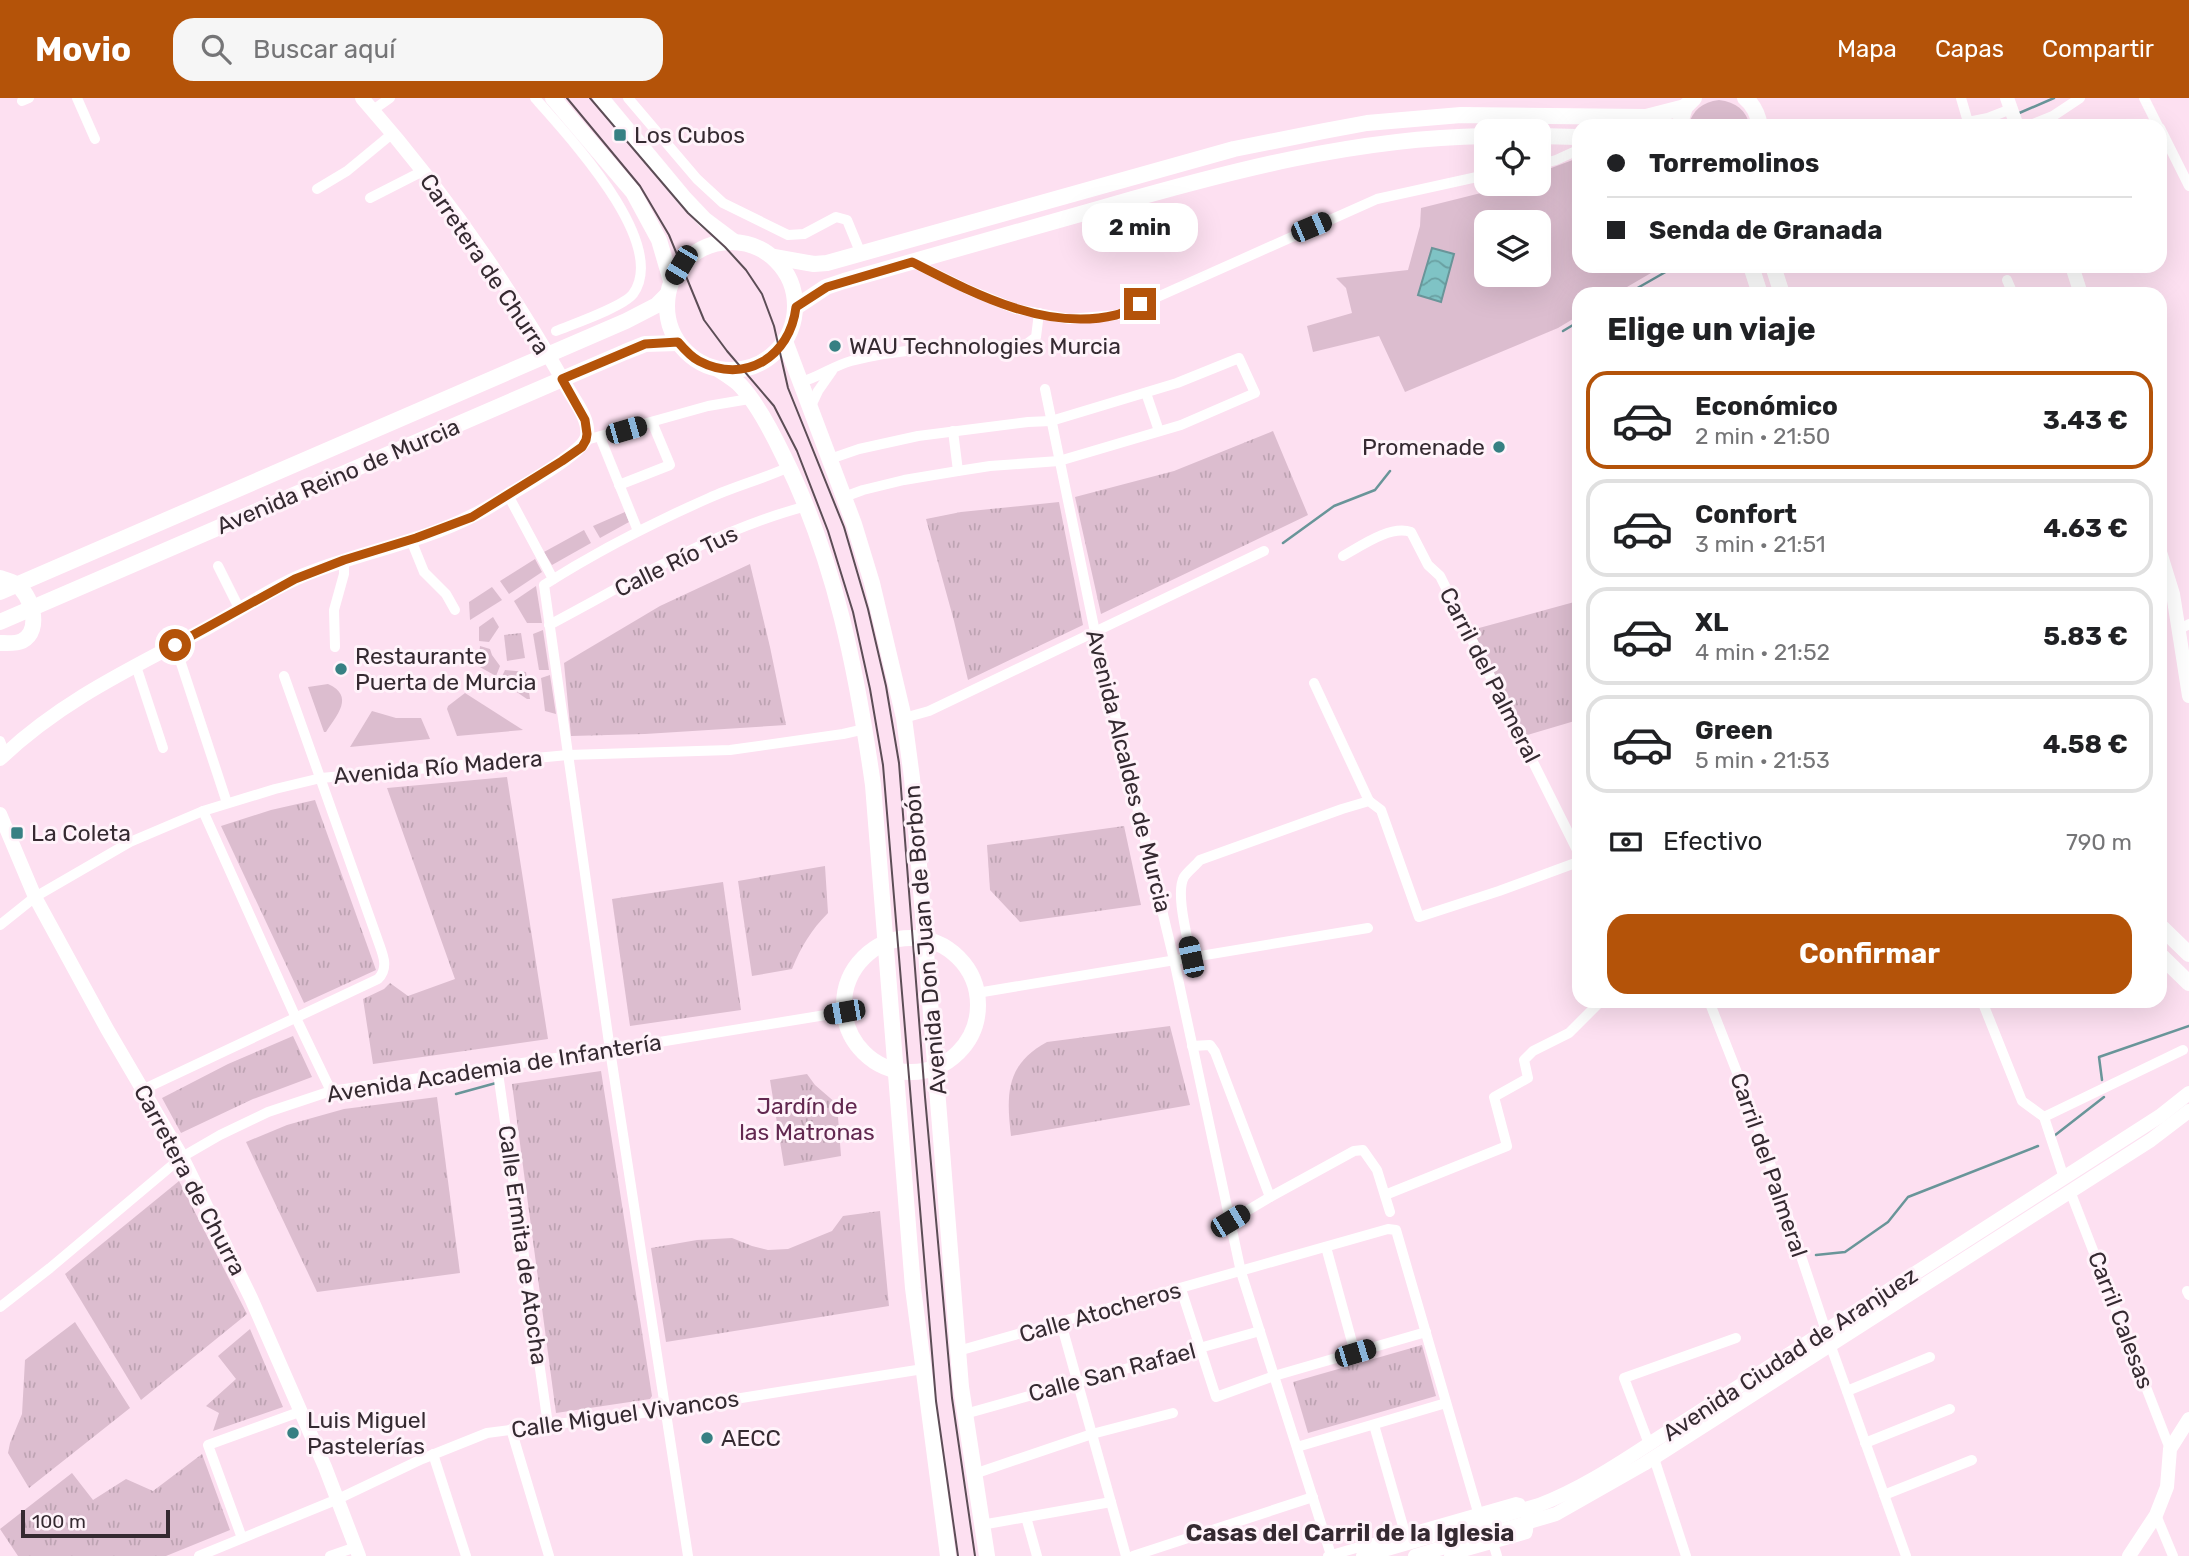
<!DOCTYPE html>
<html lang="es">
<head>
<meta charset="utf-8">
<style>
  body { margin:0; font-family:Rubik,sans-serif; background:#f6f6f6; color:#202124; height:100vh; display:flex; flex-direction:column; font-size:26px; white-space:nowrap }
  * { box-sizing:border-box; margin:0 }
  p { font-size:23px; color:#757577 }
  .icon { flex:none; width:38px; height:38px; fill:none; stroke:currentColor; stroke-width:2; stroke-linecap:round; stroke-linejoin:round }
  .map { position:relative; flex:1; overflow:hidden }
  .sheet { position:absolute; left:1572px; top:189px; width:595px; height:721px; display:flex; flex-direction:column; background:#fff; border-radius:21px; box-shadow:0 7px 28px #0002 }
  .sheet>* { flex:none }
  .banner { position:absolute; left:1572px; top:21px; width:595px; height:154px; border-radius:21px; box-shadow:0 7px 28px #0002; display:grid; align-content:center; height:154px; padding:0 35px; background:#fff }
  .buttons { position:absolute; left:1474px; top:21px; display:grid; gap:14px }
  .buttons a { display:grid; place-items:center; width:77px; height:77px; border-radius:14px; background:#fff; box-shadow:0 7px 28px #0002; font-size:35px }
  .scale { position:absolute; left:21px; bottom:18px; width:149px; box-sizing:border-box; padding-left:7px; border:4px solid #352a31; border-top:0; font-size:19px; line-height:24px; white-space:nowrap; color:#352a31; -webkit-text-stroke:5px #fff3fa; paint-order:stroke }
  .end { position:absolute; width:32px; height:32px; margin:-16px; border:9px solid #b45309; background:#fff; box-shadow:0 0 0 4px #fff }
  .from { border-radius:50% }
  .bubble { position:absolute; height:49px; border-radius:21px; background:#fff; box-shadow:0 7px 28px #0002; font-size:23px; font-weight:700; line-height:49px; text-align:center }
  .car { position:absolute; width:21px; height:42px; margin:-21px -10px; border-radius:9px; box-shadow:0 0 5px 2px #0007; background:linear-gradient(#222 24%,#8ab4d8 0 40%,#222 0 76%,#8ab4d8 0 86%,#222 0) }
  .banner b { display:flex; align-items:center; gap:24px; height:66px; font-size:26px }
  .banner b+b { border-top:2px solid #e0e0e0 }
  .banner i { width:18px; height:18px; background:#202124 }
  ul { padding:0; list-style:none }
  li { display:flex; align-items:center; gap:21px; height:98px; margin:0 14px 10px; padding:0 21px; border:4px solid #e0e0e0; border-radius:21px }
  li div { flex:1 }
  li b { display:block; font-size:26px }
  li em { font-style:normal; font-weight:700 }
  li.current { border-color:#b45309 }
  li>.icon { width:63px; height:63px; stroke-width:1.5 }
  h2 { padding:0 35px; font-size:32px; line-height:84px }
  .pay { display:flex; align-items:center; gap:18px; height:77px; padding:0 35px; font-size:26px }
  .pay p { margin-inline-start:auto }
  .primary-button { display:flex; gap:14px; margin-top:auto; padding:14px 35px }
  .primary-button a { flex:1; height:80px; border-radius:21px; background:#b45309; color:#fff; font-size:28px; font-weight:700; line-height:80px; text-align:center }
  header { display:flex; align-items:center; gap:42px; box-sizing:border-box; height:98px; padding:0 35px; background:#b45309; color:#fff }
  header strong { font-size:33px }
  nav { display:flex; gap:38px; margin-inline-start:auto; font-size:24px }
  .search { width:490px; height:63px; background:#f6f6f6; display:flex; align-items:center; gap:18px; box-sizing:border-box; padding:0 24px; border-radius:21px; color:#757577; font-size:26px }
  .map>svg:first-child { display:block }
  .grass { fill:#dcbdcf; fill-rule:evenodd }
  .park { fill:url(#park-tufts) }
  .water { fill:url(#water-waves); stroke:#699599; stroke-width:2 }
  .lines { fill:none; stroke-linecap:round; stroke-linejoin:round }
  .stream { stroke:#699599; stroke-width:2.5 }
  .street { stroke:#fff; stroke-width:10 }
  .secondary { stroke:#fff; stroke-width:14 }
  .primary { stroke:#fff; stroke-width:16 }
  .tram { stroke:#5c4d56; stroke-width:2 }
  .route { stroke:#b45309; stroke-width:9 }
  .poi-dot { fill:#378083; stroke:#fff3fa; stroke-width:2.5 }
  .labels { text-anchor:middle; dominant-baseline:central; stroke-width:6; stroke-linejoin:round; paint-order:stroke }
  .poi-label { font-size:23px; fill:#352a31; stroke:#fff3fa; text-anchor:start }
  .street-label { font-size:23px; fill:#352a31; stroke:#fff3fa }
  .park-label { font-size:23px; fill:#622850; stroke:#fff3fa }
  .neighbourhood-label { font-size:24px; font-weight:bold; fill:#352a31; stroke:#fff3fa }
</style>
</head>
<body>
<header>
<strong>Movio</strong>
<div class="search"><svg class="icon" aria-label="search" viewBox="0 0 24 24"><circle cx="10" cy="10" r="6"/><path d="M15 15l6 6"/></svg>Buscar aquí</div>
<nav><a>Mapa</a><a>Capas</a><a>Compartir</a></nav>
</header>
<div class="map">
<svg width="2189" height="1458" viewBox="0 0 2189 1458">
  <defs>
    <pattern id="park-tufts" width="24" height="20" patternUnits="userSpaceOnUse" patternTransform="scale(1.75)"><rect width="24" height="20" fill="#dcbdcf"/><path d="M3 7l-1-3M5 7V3M7 7l1-3M15 17l-1-3M17 17v-4M19 17l1-3" fill="none" stroke="#bda3b2"/></pattern>
    <pattern id="water-waves" width="16" height="10" patternUnits="userSpaceOnUse" patternTransform="scale(1.75)"><rect width="16" height="10" fill="#7fc3c5"/><path d="M0 5q4-4 8 0t8 0" fill="none" stroke="#699fa1"/></pattern>
  </defs>
  <rect width="100%" height="100%" fill="#fde0f1"/>
  <g class="grass">
    <path d="M1719,2C1736,4 1746,12 1750,28H1688C1693,12 1702,4 1719,2Z"/>
    <path d="M1578,60V168H1663L1615,196H1578V218L1558,230L1405,294L1379,238L1313,254L1307,228L1352,215L1346,190L1336,180L1408,172L1420,128L1421,110L1493,92L1510,86H1538V75ZM1486,124H1538V177H1486Z"/>
    <path d="M625,414L629,424L600,440L593,428Z"/>
    <path d="M584,432L591,445L552,467L544,454Z"/>
    <path d="M535,461L542,474L509,496L500,483Z"/>
    <path d="M536,488L542,525H527L514,503Z"/>
    <path d="M492,489L502,502L470,522L469,504Z"/>
    <path d="M493,519L499,529L489,544L479,543V529Z"/>
    <path d="M543,532L549,572H539L533,536Z"/>
    <path d="M480,548L490,551L492,557L500,568L496,578L478,568Z"/>
    <path d="M505,572L526,574L530,601H527L500,583Z"/>
    <path d="M550,577L556,616L545,613L541,580Z"/>
    <path d="M328,586C355,598 337,617 326,634H324L308,589Z"/>
    <path d="M465,595L523,632L457,638L447,611L448,608Z"/>
    <path d="M372,613L396,620H421L430,641L350,649Z"/>
  </g>
  <g class="park">
    <path d="M1273,333L1308,417L1101,516L1075,399L1174,373Z"/>
    <path d="M1059,404L1083,527L968,582L954,523L926,421L961,414Z"/>
    <path d="M750,466L770,549L786,627L645,636L571,638L564,565L660,508Z"/>
    <path d="M1578,503V622L1521,639L1468,533Z"/>
    <path d="M521,535L525,560L507,563L504,537Z"/>
    <path d="M507,679L548,941L373,966L363,901L384,891L390,885L408,898L455,881L387,690Z"/>
    <path d="M315,702L376,872L304,905L221,728L271,712Z"/>
    <path d="M1124,728L1141,807L1020,824L990,792L987,747Z"/>
    <path d="M825,768L828,815C811,832 801,849 792,871L752,878L738,783Z"/>
    <path d="M723,784L741,912L630,928L612,801Z"/>
    <path d="M1170,928L1190,1007L1011,1038C1006,996 1006,966 1047,944Z"/>
    <path d="M293,938L312,979L253,1001L181,1035L162,1000L228,966Z"/>
    <path d="M601,973L652,1298L650,1301L556,1315L512,986Z"/>
    <path d="M807,976L815,987L837,1006L841,1058L784,1068L770,982Z"/>
    <path d="M437,999L460,1175L317,1194L246,1044L287,1027L344,1011Z"/>
    <path d="M179,1083L247,1216L141,1302L65,1176Z"/>
    <path d="M880,1113L889,1208L666,1244L651,1150L697,1142L732,1140L752,1148L768,1152L788,1151L832,1133L843,1118Z"/>
    <path d="M75,1224L130,1310L29,1390L8,1355L10,1345L22,1316L25,1262Z"/>
    <path d="M250,1231L283,1309L213,1333L219,1315L206,1308L236,1281L218,1258Z"/>
    <path d="M1422,1247L1436,1298L1308,1335L1293,1284Z"/>
    <path d="M202,1356L230,1432L166,1458H18L0,1431L72,1375L93,1402L126,1381L153,1393Z"/>
  </g>
  <path class="water" d="M1432,150L1454,156L1441,204L1418,197Z"/>
  <g class="lines">
    <g class="stream">
      <path d="M2017,16L2054,0"/>
      <path d="M1994,28L2001,25"/>
      <path d="M1627,196L1676,168"/>
      <path d="M1563,233L1578,224"/>
      <path d="M1283,445L1334,408L1375,392L1390,373"/>
      <path d="M2102,982L2099,959L2189,928"/>
      <path d="M456,996L496,985"/>
      <path d="M2054,1038L2104,999"/>
      <path d="M1816,1157L1845,1154L1888,1124L1908,1099L2038,1048"/>
    </g>
    <g class="street">
      <path d="M77,0L95,41"/>
      <path d="M535,0C567,37 670,145 633,196C623,209 573,226 556,233"/>
      <path d="M628,0L697,81L723,105L788,137L804,136L836,119L847,122L861,156"/>
      <path d="M1961,0L1968,24L1988,20L2011,11"/>
      <path d="M2144,0L2158,28"/>
      <path d="M22,3L29,0"/>
      <path d="M373,12L390,0"/>
      <path d="M2028,28L2053,18L2080,0"/>
      <path d="M2160,30L2189,88"/>
      <path d="M1538,67L1556,62L1578,52"/>
      <path d="M317,91L347,73L393,35"/>
      <path d="M370,100L423,73"/>
      <path d="M912,164L969,192L1016,211L1069,221L1117,217L1377,101L1486,77"/>
      <path d="M2007,182L2013,196"/>
      <path d="M801,284C819,279 833,268 851,263C907,248 967,249 1024,248L1036,239L1039,215"/>
      <path d="M1045,291L1095,534L1174,862L1241,1174L1331,1457"/>
      <path d="M1146,295L1159,333"/>
      <path d="M810,310L818,293L832,273"/>
      <path d="M953,333L958,373"/>
      <path d="M600,339L638,433"/>
      <path d="M586,342L708,308L749,301"/>
      <path d="M830,361L859,351L918,338L1028,324L1051,323L1177,285L1239,260L1255,295L1181,327L1059,363L990,368L958,373L904,382L863,392L844,399"/>
      <path d="M619,387L670,367L652,324"/>
      <path d="M508,397L553,481"/>
      <path d="M411,442L424,474L446,496L455,512"/>
      <path d="M1343,458C1361,448 1390,427 1411,434L1428,467L1440,478L1578,754"/>
      <path d="M218,468L240,512"/>
      <path d="M549,527C632,483 715,432 807,408"/>
      <path d="M2180,531L2189,526"/>
      <path d="M175,547L227,705"/>
      <path d="M335,549L334,512L344,476V462"/>
      <path d="M136,568L163,650"/>
      <path d="M1314,585L1369,703"/>
      <path d="M904,620L929,613L1264,453"/>
      <path d="M0,643L5,656"/>
      <path d="M203,713L296,920L331,993"/>
      <path d="M0,827L35,799L130,744L203,713L275,691L321,680L568,657L730,652L843,636L865,631"/>
      <path d="M1191,859C1188,841 1175,795 1184,779C1188,773 1195,768 1200,762L1342,711L1369,703L1381,712L1419,819L1499,793L1578,764"/>
      <path d="M977,895L1368,830"/>
      <path d="M1709,903L1756,1023L1826,1233"/>
      <path d="M1982,903L2022,1003L2044,1019L2064,1080"/>
      <path d="M1192,948L1210,947L1215,954L1270,1099L1354,1053L1363,1052L1377,1072L1390,1114"/>
      <path d="M497,968L548,1327"/>
      <path d="M142,992L378,881C390,869 382,855 377,840L284,578"/>
      <path d="M2044,1019L2183,952"/>
      <path d="M2070,1093L2170,1351"/>
      <path d="M1385,1097L1507,1048L1494,999L1528,980L1524,962L1533,953L1569,935L1601,903"/>
      <path d="M1230,1123L1270,1099"/>
      <path d="M1326,1149L1355,1255"/>
      <path d="M1181,1191L1216,1299L1274,1278L1426,1234"/>
      <path d="M2187,1193L2189,1197"/>
      <path d="M0,1209L50,1170L182,1059L220,1037L268,1014L331,993L610,952L844,914"/>
      <path d="M1061,1225L1126,1458"/>
      <path d="M1830,1246L1906,1458"/>
      <path d="M958,1253L1388,1131L1396,1132L1478,1414L1493,1445L1497,1458"/>
      <path d="M1847,1293L1930,1259"/>
      <path d="M965,1316L1260,1233"/>
      <path d="M1374,1327L1405,1435"/>
      <path d="M511,1331L549,1458"/>
      <path d="M1865,1345L1950,1311"/>
      <path d="M1649,1346L1624,1280L1736,1240"/>
      <path d="M1297,1349L1446,1305"/>
      <path d="M433,1356L466,1458"/>
      <path d="M1654,1360L1686,1458"/>
      <path d="M974,1376L1092,1336L1173,1315"/>
      <path d="M1884,1397L1972,1362"/>
      <path d="M2156,1417L2173,1458"/>
      <path d="M1026,1419L1037,1458"/>
      <path d="M981,1427L1111,1404"/>
      <path d="M242,1440L208,1347L302,1313"/>
      <path d="M199,1458L338,1401L422,1361L487,1335L666,1312L923,1271"/>
      <path d="M330,1458L356,1449"/>
      <path d="M688,1458L610,952L544,487C596,454 652,425 709,400C735,388 763,381 789,369"/>
      <path d="M1133,1458L1313,1399"/>
      <path d="M1328,1458L1516,1404L1520,1405C1525,1414 1531,1427 1527,1436L1449,1458"/>
    </g>
    <g class="secondary">
      <path d="M2007,0L2017,28"/>
      <path d="M2072,168L2081,196"/>
      <path d="M2160,454L2173,496L2189,598"/>
      <path d="M0,661C62,602 132,570 207,530C237,514 266,494 297,480C354,455 417,446 472,418C485,412 497,404 510,396C525,387 584,354 587,338C590,320 572,300 564,284C507,184 439,87 362,0"/>
      <path d="M0,716L35,799L107,931L182,1059L251,1200L325,1369L359,1458"/>
      <path d="M1363,1458L1539,1407C1578,1392 1614,1369 1649,1346L2160,1018L2189,995"/>
      <path d="M1415,1458L1556,1416L1644,1366L2151,1042L2189,1013"/>
      <path d="M2129,1458L2156,1417L2167,1389L2170,1351L2189,1321"/>
    </g>
    <g class="primary">
      <path d="M553,0L633,94L659,142L671,183"/>
      <path d="M601,0L685,101L705,122L733,143"/>
      <path d="M1745,0C1754,7 1758,17 1760,28"/>
      <path d="M1679,28L1685,9L1694,0"/>
      <path d="M1538,38L1578,39"/>
      <circle cx="731" cy="208" r="64"/>
      <path d="M774,159L814,166L827,165L1234,51L1324,33L1367,25L1461,17L1646,19L1685,9"/>
      <path d="M1751,168L1760,196"/>
      <path d="M1773,168L1782,196"/>
      <path d="M796,209L826,189L844,183C931,159 1018,134 1105,109C1230,73 1355,40 1486,38"/>
      <path d="M785,243L854,426L872,485L904,620L912,680L961,1289L987,1458"/>
      <path d="M718,271C725,276 734,281 740,287C758,306 773,336 784,359C835,461 857,575 873,687L913,1190L948,1458"/>
      <path d="M0,480C5,482 11,483 16,486C31,496 43,532 22,543C16,546 6,545 0,545"/>
      <path d="M0,494L626,223L657,207L667,197"/>
      <path d="M0,524L625,254L645,246L678,245"/>
      <path d="M2160,828L2189,856"/>
      <circle cx="911" cy="907" r="67"/>
      <path d="M2160,857L2189,885"/>
    </g>
    <g class="tram">
      <path d="M567,0L640,88L669,137L704,222L727,253L774,308L797,353L828,433L853,514L870,591L883,667L936,1303L958,1458"/>
      <path d="M590,0L688,115L725,149L746,172L762,196L774,228L788,290L844,429L868,511L886,588L899,665L925,999L952,1300L975,1458"/>
    </g>
  </g>
  <g class="lines">
    <path class="route" d="M175,547L295,481L344,462L416,440L472,419L562,363L582,349L586,342L587,336L585,322L562,281L645,246L678,244C684,251 691,259 699,263C745,287 790,259 796,209L827,189L912,164C973,195 1045,234 1116,217C1124,215 1133,209 1140,206"/>
  </g>
  <g class="poi-dot">
    <rect x="613" y="30" width="14" height="14" rx="3.5"/>
    <circle cx="835" cy="248" r="7"/>
    <circle cx="1499" cy="349" r="7"/>
    <circle cx="341" cy="571" r="7"/>
    <rect x="10" y="728" width="14" height="14" rx="3.5"/>
    <circle cx="293" cy="1335" r="7"/>
    <circle cx="707" cy="1340" r="7"/>
  </g>
  <g class="labels">
    <g class="poi-label">
      <text x="634" y="37">Los Cubos</text>
      <text x="849" y="248">WAU Technologies Murcia</text>
      <text x="1485" y="349" text-anchor="end">Promenade</text>
      <text x="355" y="558">Restaurante<tspan x="355" dy="26">Puerta de Murcia</tspan></text>
      <text x="31" y="735">La Coleta</text>
      <text x="307" y="1322">Luis Miguel<tspan x="307" dy="26">Pastelerías</tspan></text>
      <text x="721" y="1340">AECC</text>
    </g>
    <g class="street-label">
      <text transform="translate(485 166) rotate(56)">Carretera de Churra</text>
      <text transform="translate(338 378) rotate(-23)">Avenida Reino de Murcia</text>
      <text transform="translate(676 463) rotate(-26)">Calle Río Tus</text>
      <text transform="translate(1490 577) rotate(63)">Carril del Palmeral</text>
      <text transform="translate(438 669) rotate(-5)">Avenida Río Madera</text>
      <text transform="translate(1129 673) rotate(76)">Avenida Alcaldes de Murcia</text>
      <text transform="translate(925 842) rotate(-95)">Avenida Don Juan de Borbón</text>
      <text transform="translate(494 970) rotate(-9)">Avenida Academia de Infantería</text>
      <text transform="translate(1769 1067) rotate(71)">Carril del Palmeral</text>
      <text transform="translate(190 1082) rotate(62)">Carretera de Churra</text>
      <text transform="translate(523 1147) rotate(82)">Calle Ermita de Atocha</text>
      <text transform="translate(1100 1214) rotate(-16)">Calle Atocheros</text>
      <text transform="translate(2121 1222) rotate(69)">Carril Calesas</text>
      <text transform="translate(1790 1256) rotate(-33)">Avenida Ciudad de Aranjuez</text>
      <text transform="translate(1112 1274) rotate(-15)">Calle San Rafael</text>
      <text transform="translate(625 1316) rotate(-8)">Calle Miguel Vivancos</text>
    </g>
    <g class="park-label">
      <text x="807" y="1008">Jardín de<tspan x="807" dy="26">las Matronas</tspan></text>
    </g>
    <g class="neighbourhood-label">
      <text x="1350" y="1435">Casas del Carril de la Iglesia</text>
    </g>
  </g>
</svg>
<div class="buttons">
<a><svg class="icon" aria-label="locate" viewBox="0 0 24 24"><circle cx="12" cy="12" r="6"/><path d="M12 2v4M12 18v4M2 12h4M18 12h4"/></svg></a>
<a><svg class="icon" aria-label="layers" viewBox="0 0 24 24"><path d="M12 4l9 5-9 5-9-5zM3 14l9 5 9-5"/></svg></a>
</div>
<div class="scale">100 m</div>
<i class="end from" style="left:175px;top:547px"></i>
<i class="end" style="left:1140px;top:206px"></i>
<div class="bubble" style="left:1082px;top:105px;width:116px">2 min</div>
<i class="car" style="left:1311px;top:129px;rotate:67deg"></i>
<i class="car" style="left:681px;top:167px;rotate:211deg"></i>
<i class="car" style="left:626px;top:332px;rotate:74deg"></i>
<i class="car" style="left:1191px;top:859px;rotate:348deg"></i>
<i class="car" style="left:844px;top:914px;rotate:260deg"></i>
<i class="car" style="left:1230px;top:1123px;rotate:59deg"></i>
<i class="car" style="left:1355px;top:1255px;rotate:73deg"></i>
<div class="banner">
<b><i class="from"></i>Torremolinos</b>
<b><i></i>Senda de Granada</b>
</div>
<section class="sheet">
<h2>Elige un viaje</h2>
<ul>
<li class="current"><svg class="icon" aria-label="car" viewBox="0 0 24 24"><path d="M5 17H2v-5l4-1 3-4h7l3 4 3 1v5h-3M9 17h6M6 11h13"/><circle cx="7" cy="17" r="2"/><circle cx="17" cy="17" r="2"/></svg><div><b>Económico</b><p>2 min · 21:50</p></div><em>3.43 €</em></li>
<li><svg class="icon" aria-label="car" viewBox="0 0 24 24"><path d="M5 17H2v-5l4-1 3-4h7l3 4 3 1v5h-3M9 17h6M6 11h13"/><circle cx="7" cy="17" r="2"/><circle cx="17" cy="17" r="2"/></svg><div><b>Confort</b><p>3 min · 21:51</p></div><em>4.63 €</em></li>
<li><svg class="icon" aria-label="car" viewBox="0 0 24 24"><path d="M5 17H2v-5l4-1 3-4h7l3 4 3 1v5h-3M9 17h6M6 11h13"/><circle cx="7" cy="17" r="2"/><circle cx="17" cy="17" r="2"/></svg><div><b>XL</b><p>4 min · 21:52</p></div><em>5.83 €</em></li>
<li><svg class="icon" aria-label="car" viewBox="0 0 24 24"><path d="M5 17H2v-5l4-1 3-4h7l3 4 3 1v5h-3M9 17h6M6 11h13"/><circle cx="7" cy="17" r="2"/><circle cx="17" cy="17" r="2"/></svg><div><b>Green</b><p>5 min · 21:53</p></div><em>4.58 €</em></li>
</ul>
<div class="pay"><svg class="icon" aria-label="cash" viewBox="0 0 24 24"><path d="M3 7h18v10H3z"/><circle cx="12" cy="12" r="2"/></svg>Efectivo<p>790 m</p></div>
<div class="primary-button"><a>Confirmar</a></div>
</section>
</div>
</body>
</html>
